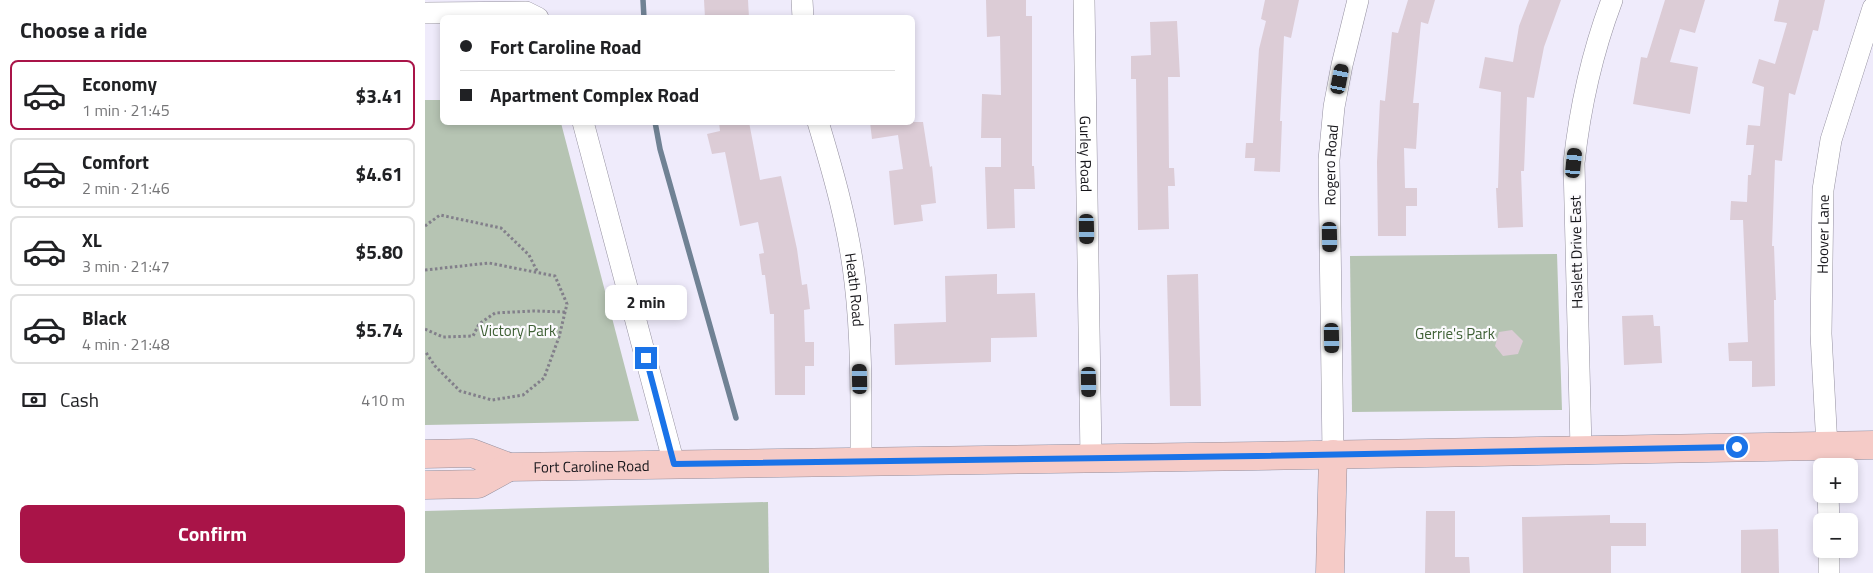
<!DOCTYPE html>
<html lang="en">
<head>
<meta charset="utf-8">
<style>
  body { margin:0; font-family:"Titillium Web",sans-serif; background:#f6f6f6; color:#202124; height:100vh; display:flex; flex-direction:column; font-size:19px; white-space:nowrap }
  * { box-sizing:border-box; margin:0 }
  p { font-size:16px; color:#757577 }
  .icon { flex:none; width:28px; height:28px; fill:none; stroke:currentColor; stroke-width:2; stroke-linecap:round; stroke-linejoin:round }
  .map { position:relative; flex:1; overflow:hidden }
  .details { display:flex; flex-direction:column; background:#fff; width:425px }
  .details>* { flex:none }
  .banner { position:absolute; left:15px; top:15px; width:475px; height:110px; border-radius:8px; box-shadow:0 2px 8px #0003; display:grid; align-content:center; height:110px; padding:0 20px; background:#fff }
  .controls { position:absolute; left:1388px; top:458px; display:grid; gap:10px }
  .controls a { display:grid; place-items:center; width:45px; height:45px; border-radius:8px; background:#fff; box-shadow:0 2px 8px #0003; font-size:25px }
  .end { position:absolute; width:22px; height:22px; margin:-11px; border:6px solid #1a73e8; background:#fff; box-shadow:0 0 0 2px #fff }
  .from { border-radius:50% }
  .bubble { position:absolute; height:35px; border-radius:8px; background:#fff; box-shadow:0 2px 8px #0003; font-size:16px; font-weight:700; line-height:35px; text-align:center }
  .car { position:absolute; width:15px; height:30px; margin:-15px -8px; border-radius:6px; box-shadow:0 0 4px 1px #0007; background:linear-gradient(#222 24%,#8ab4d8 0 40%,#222 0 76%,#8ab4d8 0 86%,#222 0) }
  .banner b { display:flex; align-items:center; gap:18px; height:48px; font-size:19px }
  .banner b+b { border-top:1px solid #e0e0e0 }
  .banner i { width:12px; height:12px; background:#202124 }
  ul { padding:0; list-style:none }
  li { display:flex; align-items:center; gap:15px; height:70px; margin:0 10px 8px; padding:0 10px; border:2px solid #e0e0e0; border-radius:8px }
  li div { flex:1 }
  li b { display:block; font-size:19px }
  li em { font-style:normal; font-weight:700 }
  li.current { border-color:#a91448 }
  li>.icon { width:45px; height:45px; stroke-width:1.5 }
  h2 { padding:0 20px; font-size:22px; line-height:60px }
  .pay { display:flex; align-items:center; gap:12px; height:55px; padding:0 20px; font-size:19px }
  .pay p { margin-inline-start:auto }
  .action { display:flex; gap:10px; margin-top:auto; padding:10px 20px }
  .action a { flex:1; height:58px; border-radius:8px; background:#a91448; color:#fff; font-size:20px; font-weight:700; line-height:58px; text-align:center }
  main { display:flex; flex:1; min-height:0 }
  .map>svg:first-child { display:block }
  .green { fill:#b6c4b3 }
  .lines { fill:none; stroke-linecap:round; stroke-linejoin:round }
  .stream { stroke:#708294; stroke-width:5.5 }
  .building { fill:#dcccd6 }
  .street-casing { stroke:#94909f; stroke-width:22 }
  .secondary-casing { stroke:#94909f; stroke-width:29 }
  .path { stroke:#827f8a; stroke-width:3; stroke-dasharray:2.5 2.5; stroke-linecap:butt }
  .street { stroke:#fff; stroke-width:21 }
  .secondary { stroke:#f5cbc7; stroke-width:28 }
  .route { stroke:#1a73e8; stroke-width:6 }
  .labels { text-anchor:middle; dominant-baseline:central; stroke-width:4.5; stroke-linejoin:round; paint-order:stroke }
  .street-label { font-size:15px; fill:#17161b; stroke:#fbfafd }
  .park-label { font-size:15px; fill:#3f6036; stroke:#fbfafd }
</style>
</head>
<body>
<main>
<section class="details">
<h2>Choose a ride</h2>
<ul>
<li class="current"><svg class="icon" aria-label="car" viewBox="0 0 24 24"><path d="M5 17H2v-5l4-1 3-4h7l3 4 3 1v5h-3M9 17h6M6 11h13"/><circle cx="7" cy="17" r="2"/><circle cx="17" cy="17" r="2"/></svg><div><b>Economy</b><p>1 min · 21:45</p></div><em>$3.41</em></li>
<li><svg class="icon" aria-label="car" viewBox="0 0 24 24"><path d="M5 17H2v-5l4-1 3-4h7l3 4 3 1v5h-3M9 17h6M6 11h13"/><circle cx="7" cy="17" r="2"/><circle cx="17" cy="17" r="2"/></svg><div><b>Comfort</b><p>2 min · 21:46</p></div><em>$4.61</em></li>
<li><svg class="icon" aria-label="car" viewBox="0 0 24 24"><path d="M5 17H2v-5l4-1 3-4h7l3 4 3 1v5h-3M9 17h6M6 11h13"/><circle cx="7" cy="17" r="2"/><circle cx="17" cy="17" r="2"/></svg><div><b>XL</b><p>3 min · 21:47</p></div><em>$5.80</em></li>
<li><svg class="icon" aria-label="car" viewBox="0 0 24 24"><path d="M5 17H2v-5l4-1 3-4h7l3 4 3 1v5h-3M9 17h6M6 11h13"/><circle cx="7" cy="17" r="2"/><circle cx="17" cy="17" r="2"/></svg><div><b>Black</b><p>4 min · 21:48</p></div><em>$5.74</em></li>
</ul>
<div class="pay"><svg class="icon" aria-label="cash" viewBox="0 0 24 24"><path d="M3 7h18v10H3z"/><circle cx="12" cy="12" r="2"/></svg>Cash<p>410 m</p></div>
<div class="action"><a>Confirm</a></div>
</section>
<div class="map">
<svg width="1448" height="573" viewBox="0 0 1448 573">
  <rect width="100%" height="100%" fill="#efebfb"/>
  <g class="green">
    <path d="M0,100H17L18,122L136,123L214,421L0,425Z"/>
    <path d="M1132,254L1137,410L927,412L925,256Z"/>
    <path d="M343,502L344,573H0V511Z"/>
  </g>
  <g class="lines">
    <g class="stream">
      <path d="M218,0L219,18"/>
      <path d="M230,122L235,149L311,418"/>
    </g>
  </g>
  <g class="building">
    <path d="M279,0H323L324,18H280Z"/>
    <path d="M561,0H601V16H607V166H609L610,189H589L590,228L562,229L560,167H576V138H556L557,94L576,95L575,36L562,37Z"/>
    <path d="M840,0H874L866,38L859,36L855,121H857L855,172L829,171L830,158H820L821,143H828L834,49L841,21L836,19Z"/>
    <path d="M983,0H1010L1003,24L996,22L988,103H994L991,149L979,148L980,188H992V206H981V236H953L952,162L955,100L960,101L967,32L973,33Z"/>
    <path d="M1104,0H1136L1119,47L1109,98L1102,97L1099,171H1096L1098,227L1073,228L1071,188H1073L1076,92L1054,88L1060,57L1088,62L1094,26Z"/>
    <path d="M1240,0H1280L1270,33L1255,29L1245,62L1273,67L1265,114L1208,104L1216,57L1222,58Z"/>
    <path d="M1354,0H1400L1393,31L1388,30L1370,95L1364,93L1357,161L1350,160L1347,246H1349L1351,300H1349L1350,386L1327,387V361H1304L1303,343L1323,342L1318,220H1305L1306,201L1322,202L1323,175H1326L1329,145H1321L1323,125L1335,126L1339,87L1327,83L1334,59L1350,64L1362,23L1349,21Z"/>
    <path d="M752,21L755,77H743L744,168H749L750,186H743L744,229L713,230L711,79H706V56L726,55L725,22Z"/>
    <path d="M294,122H324L335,180L356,176L372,249L377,285L382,284L385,309L379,310L380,342H389V366H380V395H350L349,314H345L340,275H337L334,254L339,253L333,222L315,226L300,152L287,154L282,134L295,131Z"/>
    <path d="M445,122H498L505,167L507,166L511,203L496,205L498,221L469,225L464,171L478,169L473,135L447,139Z"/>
    <path d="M572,274V294L610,293L612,337L566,338V362L470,365L469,324L521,322L520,276Z"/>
    <path d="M773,274L776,406H745L742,275Z"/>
    <path d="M1228,315L1229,326H1235L1237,363L1199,365L1197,316Z"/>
    <path d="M1087,330L1098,341L1093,354L1078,356L1070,346L1074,332Z"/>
    <path d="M1001,511H1030V557H1044L1045,573H1000Z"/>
    <path d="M1185,515V523H1221V546H1186V573H1098L1097,517Z"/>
    <path d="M1353,529L1354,573H1316V530Z"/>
  </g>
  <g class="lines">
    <defs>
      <g id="street">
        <path d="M377,0L378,18"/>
        <path id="s1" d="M659,0L666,458"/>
        <path d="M0,13L101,12L113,18"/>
        <path d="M158,122L249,464"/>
        <path id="s2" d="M393,122C409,175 424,228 430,282C437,341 436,401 436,461"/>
        <path d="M1156,449L1149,163C1155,107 1167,53 1187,0"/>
        <path id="s3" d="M908,454L904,160L909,107L917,65L933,0"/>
        <path id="s4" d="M1403,466L1396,334L1398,190L1406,140L1448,8"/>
        <path d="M1403,494L1404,521"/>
        <path d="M1404,549V573"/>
      </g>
      <g id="secondary">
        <path id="s5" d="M0,454L47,453L84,467L832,456L1448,445"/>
        <path d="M0,485L53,484L84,467"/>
        <path d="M905,573L908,454"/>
      </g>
    </defs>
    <use href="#street" class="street-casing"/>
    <use href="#secondary" class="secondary-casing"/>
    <g class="path">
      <path d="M0,226L15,215L76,228L104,255L113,273"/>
      <path d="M0,270L64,263L130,276L142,304L134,337L119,378L98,395L67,400L35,391L10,366L0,351"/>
      <path d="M0,329L18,337L48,336L54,324L70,313L109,311L140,312"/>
    </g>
    <use href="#street" class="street"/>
    <use href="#secondary" class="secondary"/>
  </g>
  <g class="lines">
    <path class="route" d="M221,358L249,464L832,456L1312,447"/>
  </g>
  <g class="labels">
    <g class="street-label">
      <text stroke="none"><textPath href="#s1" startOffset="154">Gurley Road</textPath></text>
      <text stroke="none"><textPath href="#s3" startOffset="289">Rogero Road</textPath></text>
      <text stroke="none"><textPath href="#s4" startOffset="232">Hoover Lane</textPath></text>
      <text transform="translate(1151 252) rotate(-91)">Haslett Drive East</text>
      <text stroke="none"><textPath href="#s2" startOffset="172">Heath Road</textPath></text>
      <text stroke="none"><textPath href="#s5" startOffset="169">Fort Caroline Road</textPath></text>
    </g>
    <g class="park-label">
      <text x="93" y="330">Victory Park</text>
      <text x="1030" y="333">Gerrie's Park</text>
    </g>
  </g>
</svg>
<div class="controls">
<a>+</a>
<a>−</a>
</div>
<i class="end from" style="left:1312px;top:447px"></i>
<i class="end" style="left:221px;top:358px"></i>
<div class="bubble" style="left:180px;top:285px;width:82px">2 min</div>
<i class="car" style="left:915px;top:79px;rotate:11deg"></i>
<i class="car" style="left:1149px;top:163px;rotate:6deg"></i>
<i class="car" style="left:662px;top:229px;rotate:179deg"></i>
<i class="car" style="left:905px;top:237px;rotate:179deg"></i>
<i class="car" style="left:907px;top:338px;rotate:179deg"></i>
<i class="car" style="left:435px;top:379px;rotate:359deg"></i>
<i class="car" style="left:664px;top:382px;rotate:179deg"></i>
<div class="banner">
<b><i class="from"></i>Fort Caroline Road</b>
<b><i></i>Apartment Complex Road</b>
</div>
</div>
</main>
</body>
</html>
